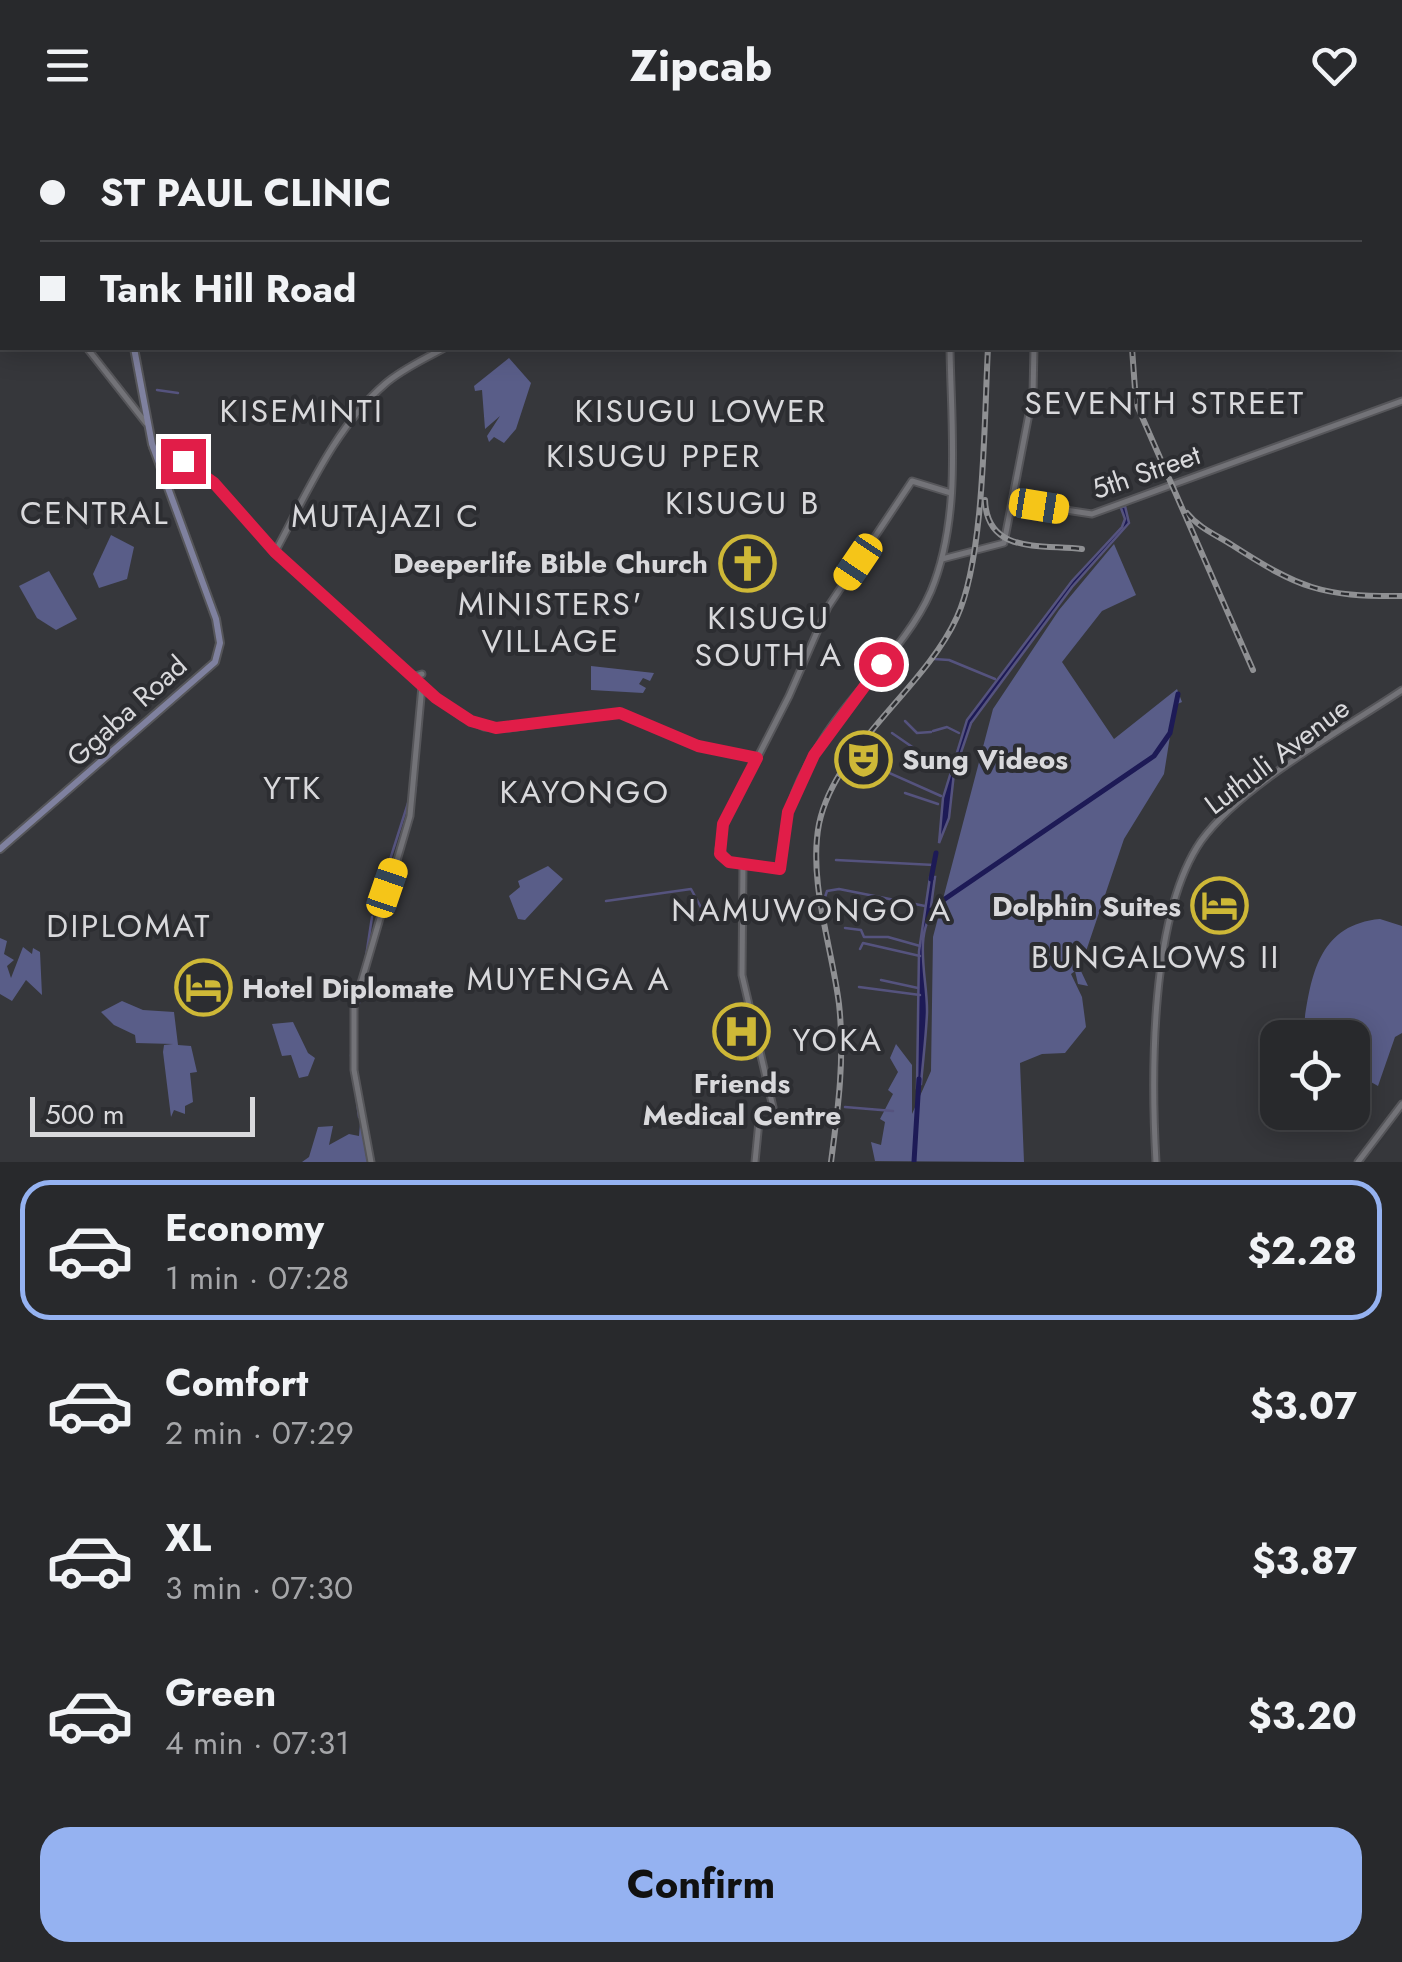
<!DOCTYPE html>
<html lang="en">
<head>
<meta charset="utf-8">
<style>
  body { margin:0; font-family:Jost,sans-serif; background:#343538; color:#f1f3f6; height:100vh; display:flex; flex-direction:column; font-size:38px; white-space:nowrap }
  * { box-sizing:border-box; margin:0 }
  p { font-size:32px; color:#a5a6a9 }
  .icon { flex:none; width:55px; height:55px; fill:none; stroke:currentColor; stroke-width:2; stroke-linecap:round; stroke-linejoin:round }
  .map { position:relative; height:1032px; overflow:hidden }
  .panel { display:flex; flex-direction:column; background:#28292c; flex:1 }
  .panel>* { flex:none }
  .guide { position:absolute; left:0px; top:0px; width:1402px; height:220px; box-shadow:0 5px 25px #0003,0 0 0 2px #444548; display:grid; align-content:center; height:220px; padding:0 40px; background:#28292c }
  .controls { position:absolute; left:1260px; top:890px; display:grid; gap:20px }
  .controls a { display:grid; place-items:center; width:110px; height:110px; border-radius:20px; background:#28292c; box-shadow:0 5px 25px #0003,0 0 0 2px #444548; font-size:50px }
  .scale { position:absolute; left:30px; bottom:25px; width:225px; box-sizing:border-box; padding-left:10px; border:5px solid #d9d9dc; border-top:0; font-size:28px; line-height:35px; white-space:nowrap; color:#d9d9dc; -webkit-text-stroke:8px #2c2d31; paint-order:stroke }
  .end { position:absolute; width:45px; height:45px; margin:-22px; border:12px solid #e11d48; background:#fff; box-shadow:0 0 0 5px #fff }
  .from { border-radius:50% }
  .car { position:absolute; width:30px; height:60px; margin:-30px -15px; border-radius:12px; box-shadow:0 0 8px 2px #0007; background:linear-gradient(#f5c518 24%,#345 0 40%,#f5c518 0 76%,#345 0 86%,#f5c518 0) }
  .guide b { display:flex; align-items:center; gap:35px; height:95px; font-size:38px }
  .guide b+b { border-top:2px solid #444548 }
  .guide i { width:25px; height:25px; background:#f1f3f6 }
  ul { padding:18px 0 0; list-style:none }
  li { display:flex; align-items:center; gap:30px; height:140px; margin:0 20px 15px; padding:0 20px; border:5px solid transparent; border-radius:30px }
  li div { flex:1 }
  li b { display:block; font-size:38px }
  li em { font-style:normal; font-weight:700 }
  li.current { border-color:#95b2f1 }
  li>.icon { width:90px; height:90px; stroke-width:1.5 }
  .action { display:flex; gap:20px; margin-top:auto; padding:20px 40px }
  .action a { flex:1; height:115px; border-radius:30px; background:#95b2f1; color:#111; font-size:40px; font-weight:700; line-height:115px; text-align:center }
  header { display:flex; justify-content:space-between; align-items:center; height:130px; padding:0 40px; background:#28292c; font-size:45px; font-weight:700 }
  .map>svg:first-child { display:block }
  .green { fill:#595d88 }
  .water { fill:#1d1a56; stroke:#55537e; stroke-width:2.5 }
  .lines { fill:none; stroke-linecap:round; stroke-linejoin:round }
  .stream { stroke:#55537e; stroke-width:2.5 }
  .canal { stroke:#1d1a56; stroke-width:5 }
  .tertiary-casing { stroke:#56565a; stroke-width:9 }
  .secondary-casing { stroke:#56565a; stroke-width:10 }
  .tertiary { stroke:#737378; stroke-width:5 }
  .secondary { stroke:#7f819f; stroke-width:6 }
  .rail-casing { stroke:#8f9093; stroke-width:6 }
  .rail { stroke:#2c2d31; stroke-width:2.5; stroke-dasharray:8; stroke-linecap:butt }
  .route { stroke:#e11d48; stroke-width:12 }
  .labels { text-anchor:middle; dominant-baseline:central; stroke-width:8; stroke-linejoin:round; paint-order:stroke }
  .street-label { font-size:28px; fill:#d9d9dc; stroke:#2c2d31 }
  .poi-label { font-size:28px; font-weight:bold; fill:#d9d9dc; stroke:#2c2d31; text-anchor:end }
  .quarter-label { font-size:32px; letter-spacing:2.5px; fill:#d9d9dc; stroke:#2c2d31 }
</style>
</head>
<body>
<header><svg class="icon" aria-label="menu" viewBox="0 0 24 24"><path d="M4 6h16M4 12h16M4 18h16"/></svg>Zipcab<svg class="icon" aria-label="heart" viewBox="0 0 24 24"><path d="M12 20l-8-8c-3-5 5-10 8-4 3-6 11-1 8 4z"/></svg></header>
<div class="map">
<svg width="1402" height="1032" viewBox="0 0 1402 1032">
  <rect width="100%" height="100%" fill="#36373b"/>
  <g class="green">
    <path d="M509,228L531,253L516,299L504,313L494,307L489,312L487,306L500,286L485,299L482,260L475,261L474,256Z"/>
    <path d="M111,405L134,417L127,449L99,458L93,444Z"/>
    <path d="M1114,414L1136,465L1102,481L1062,532L1114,609L1177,559L1182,572L1175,575L1164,644L1124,709L1080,839L1088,856L1078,854L1075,841L1071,844L1082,867L1086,897L1065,923L1042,924L1020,933L1024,1032L875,1031L871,1012L881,1015L885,992L880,989L893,964L888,960L898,942L890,928L896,914L912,935V984L931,941L933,807L993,579L1059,480Z"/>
    <path d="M49,441L77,489L56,500L37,488L19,456Z"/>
    <path d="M591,536L654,543L650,551L643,548L639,554L646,558L643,563L591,560Z"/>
    <path d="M548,736L563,749L525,790L518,789L509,766L520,757L518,751Z"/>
    <path d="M1380,789L1402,796V903L1395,907L1378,956L1353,942L1352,908L1302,907C1310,856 1313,795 1380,789Z"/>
    <path d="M0,808L7,811L4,824L14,830L7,836L11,848L23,817L32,824L33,818L40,822L42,865L26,850L12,871L0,864Z"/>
    <path d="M122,871L143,880L174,882L178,915L191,916L197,942L190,943L193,972L185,976V984L174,980L171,987L163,922L164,915L173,914L136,913L135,905L114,895L101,882Z"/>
    <path d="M293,892L308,923L315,928L308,946L299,948L291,925L282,926L272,894Z"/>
    <path d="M360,993L367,1032H302L309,1027L318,997L333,996L329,1015L349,1004L359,1006Z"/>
  </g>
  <g class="water">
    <path d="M1125,376L1129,393L1072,457L971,593L954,643L949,688L939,713L943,668L967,590L1072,451L1122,397L1125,389L1121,378Z"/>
    <path d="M930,747H935L931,776L941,771C910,801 928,846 927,883C926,907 923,930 921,954L917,957L919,821Z"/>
  </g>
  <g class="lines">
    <g class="stream">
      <path d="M226,2L227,0"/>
      <path d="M266,2L267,0"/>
      <path d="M157,260L178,263"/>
      <path d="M934,529L949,530L995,549"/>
      <path d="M905,591L917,603L931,602"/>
      <path d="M933,601L947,597L959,603"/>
      <path d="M892,603L921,623"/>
      <path d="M858,629L941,666"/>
      <path d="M905,663L938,674"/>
      <path d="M414,669L416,655"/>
      <path d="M836,730L934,735"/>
      <path d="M825,767L827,761L839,759L925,776"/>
      <path d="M606,771L691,759L703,781"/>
      <path d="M373,783L409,670"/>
      <path d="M845,798L861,800L864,807H888L920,816"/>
      <path d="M860,819L863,813L920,826"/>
      <path d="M365,833L372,787"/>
      <path d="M881,850L918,858"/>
      <path d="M859,857L920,865"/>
      <path d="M359,873L363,855"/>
      <path d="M351,925L359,987"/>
      <path d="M845,977L893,981"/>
    </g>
    <g class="canal">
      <path d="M931,749L936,723"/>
      <path d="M936,775L1154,626L1170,603L1178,564"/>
      <path d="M914,1032L919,949"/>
    </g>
    <defs>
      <g id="tertiary">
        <path d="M509,0L510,2"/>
        <path d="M924,0L925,2"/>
        <path d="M1018,0L1019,2"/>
        <path d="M673,2L676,0"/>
        <path d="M0,89L2,93"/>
        <path d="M87,218L146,293"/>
        <path d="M950,218C951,296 962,386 931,461C907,517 855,557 823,609C809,631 793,660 788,686C784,703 785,721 780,739L729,732L719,719L723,695L789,566L828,477L912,351L951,363"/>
        <path d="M153,318L168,321L214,353L275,422L430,563L462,587L484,597L509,598L620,583L699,616L757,628"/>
        <path d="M1013,372L1092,384L1402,271"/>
        <path d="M275,422C306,365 335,297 385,254C402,239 425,229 444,218"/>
        <path d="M942,429L1004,413L1033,263L1034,218"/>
        <path d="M412,547L422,544"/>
        <path d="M743,734L742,845L773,977L760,981L755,1032"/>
        <path d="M371,1032L354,940V877L410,686L422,556"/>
        <path d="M1156,1032C1151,944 1150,785 1201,711C1241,655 1344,599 1402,560"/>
        <path d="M1358,1032L1402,974"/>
      </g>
      <g id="secondary">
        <path d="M100,0L101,2"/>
        <path d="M1235,0L1237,2"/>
        <path d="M1400,87L1402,89"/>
        <path d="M0,719L215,532L220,513L216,489L152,314L134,218"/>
      </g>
    </defs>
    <use href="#tertiary" class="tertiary-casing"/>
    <use href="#secondary" class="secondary-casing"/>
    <use href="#tertiary" class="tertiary"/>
    <use href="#secondary" class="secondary"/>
    <defs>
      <g id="rail">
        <path d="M957,0L958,2"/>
        <path d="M1124,0V2"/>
        <path d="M1219,0L1221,2"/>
        <path d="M1400,39L1402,38"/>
        <path d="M1132,218L1136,273L1253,540"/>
        <path d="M985,370C987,425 1043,414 1082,419"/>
        <path d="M1187,383C1199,398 1216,405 1232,415C1299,458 1321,467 1402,466"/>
        <path d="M831,1032C838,979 845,928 839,874C832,817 808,751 819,694C835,617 925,558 957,487C985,426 984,288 988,218"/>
      </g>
    </defs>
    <use href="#rail" class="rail-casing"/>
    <use href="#rail" class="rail"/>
  </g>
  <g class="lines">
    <path class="route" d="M183,331L214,353L275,422L436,568L471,591L496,598L620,583L698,616L757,628L723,694L720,724L729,732L780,739L788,682L814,625L881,534"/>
  </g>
  <defs>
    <symbol id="church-ring" viewBox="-11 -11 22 22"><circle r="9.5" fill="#2c2d31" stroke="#ceb837" stroke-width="1.5"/><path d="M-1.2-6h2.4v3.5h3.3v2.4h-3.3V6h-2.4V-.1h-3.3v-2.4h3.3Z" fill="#ceb837"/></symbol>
    <symbol id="theatre-ring" viewBox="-11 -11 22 22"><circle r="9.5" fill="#2c2d31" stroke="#ceb837" stroke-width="1.5"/><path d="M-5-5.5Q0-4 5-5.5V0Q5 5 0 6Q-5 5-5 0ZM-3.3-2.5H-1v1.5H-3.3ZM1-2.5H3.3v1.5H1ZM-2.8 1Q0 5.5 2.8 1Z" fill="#ceb837"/></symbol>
    <symbol id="hotel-ring" viewBox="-11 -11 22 22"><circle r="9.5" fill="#2c2d31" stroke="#ceb837" stroke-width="1.5"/><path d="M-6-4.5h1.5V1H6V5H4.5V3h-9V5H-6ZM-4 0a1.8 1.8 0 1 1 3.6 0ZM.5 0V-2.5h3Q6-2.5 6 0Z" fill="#ceb837"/></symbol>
    <symbol id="hospital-ring" viewBox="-11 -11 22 22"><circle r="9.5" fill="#2c2d31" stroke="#ceb837" stroke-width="1.5"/><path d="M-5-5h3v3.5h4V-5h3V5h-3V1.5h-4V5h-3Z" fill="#ceb837"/></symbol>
  </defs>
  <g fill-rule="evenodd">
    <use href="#church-ring" x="716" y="402" width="63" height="63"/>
    <use href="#theatre-ring" x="832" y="598" width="63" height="63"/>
    <use href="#hotel-ring" x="1188" y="744" width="63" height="63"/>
    <use href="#hotel-ring" x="172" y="826" width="63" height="63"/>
    <use href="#hospital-ring" x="710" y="870" width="63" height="63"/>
  </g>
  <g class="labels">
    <g class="street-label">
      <text transform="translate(1146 342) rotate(-19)">5th Street</text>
      <text transform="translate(127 581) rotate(-42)">Ggaba Road</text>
      <text transform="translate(1277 626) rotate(-37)">Luthuli Avenue</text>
    </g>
    <g class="poi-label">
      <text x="708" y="433">Deeperlife Bible Church</text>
      <text x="902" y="629" text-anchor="start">Sung Videos</text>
      <text x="1181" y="776">Dolphin Suites</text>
      <text x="242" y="858" text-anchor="start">Hotel Diplomate</text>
      <text x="742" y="953" text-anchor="middle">Friends<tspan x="742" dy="32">Medical Centre</tspan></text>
    </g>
    <g class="quarter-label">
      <text x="1165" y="273">SEVENTH STREET</text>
      <text x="302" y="281">KISEMINTI</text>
      <text x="701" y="281">KISUGU LOWER</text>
      <text x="654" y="326">KISUGU PPER</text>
      <text x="743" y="373">KISUGU B</text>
      <text x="95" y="383">CENTRAL</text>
      <text x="386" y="386">MUTAJAZI C</text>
      <text x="551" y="474">MINISTERS'<tspan x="551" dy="37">VILLAGE</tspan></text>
      <text x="769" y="488">KISUGU<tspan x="769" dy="37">SOUTH A</tspan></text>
      <text x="293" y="658">YTK</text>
      <text x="585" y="662">KAYONGO</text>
      <text x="812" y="780">NAMUWONGO A</text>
      <text x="129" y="796">DIPLOMAT</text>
      <text x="1156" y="827">BUNGALOWS II</text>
      <text x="569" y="849">MUYENGA A</text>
      <text x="838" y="910">YOKA</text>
    </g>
  </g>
</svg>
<div class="controls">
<a><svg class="icon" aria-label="locate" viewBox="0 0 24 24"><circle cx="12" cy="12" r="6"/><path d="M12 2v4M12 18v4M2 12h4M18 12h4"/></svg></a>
</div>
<div class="scale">500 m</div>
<i class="end from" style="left:881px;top:534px"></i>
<i class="end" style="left:183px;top:331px"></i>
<i class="car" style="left:1039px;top:376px;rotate:99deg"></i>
<i class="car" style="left:858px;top:432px;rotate:214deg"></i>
<i class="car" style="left:387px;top:758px;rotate:19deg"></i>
<div class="guide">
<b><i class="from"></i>ST PAUL CLINIC</b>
<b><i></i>Tank Hill Road</b>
</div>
</div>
<section class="panel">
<ul>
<li class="current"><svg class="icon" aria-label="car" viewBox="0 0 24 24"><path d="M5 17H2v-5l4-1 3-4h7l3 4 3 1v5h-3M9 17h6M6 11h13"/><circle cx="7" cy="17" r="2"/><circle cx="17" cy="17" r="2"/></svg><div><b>Economy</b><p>1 min · 07:28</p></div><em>$2.28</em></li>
<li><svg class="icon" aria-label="car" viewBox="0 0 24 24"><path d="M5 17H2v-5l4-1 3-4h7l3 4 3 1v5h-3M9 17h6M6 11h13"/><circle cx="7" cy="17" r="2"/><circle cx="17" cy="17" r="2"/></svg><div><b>Comfort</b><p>2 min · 07:29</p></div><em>$3.07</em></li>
<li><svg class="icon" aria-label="car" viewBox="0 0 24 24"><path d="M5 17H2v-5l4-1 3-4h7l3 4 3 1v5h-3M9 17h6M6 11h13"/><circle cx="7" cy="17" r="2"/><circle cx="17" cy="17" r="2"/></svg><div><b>XL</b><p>3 min · 07:30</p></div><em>$3.87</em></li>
<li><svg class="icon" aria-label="car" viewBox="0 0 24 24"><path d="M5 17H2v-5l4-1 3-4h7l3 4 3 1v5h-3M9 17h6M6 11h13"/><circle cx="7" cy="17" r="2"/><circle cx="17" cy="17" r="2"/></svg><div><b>Green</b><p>4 min · 07:31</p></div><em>$3.20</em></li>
</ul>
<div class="action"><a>Confirm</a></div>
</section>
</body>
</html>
